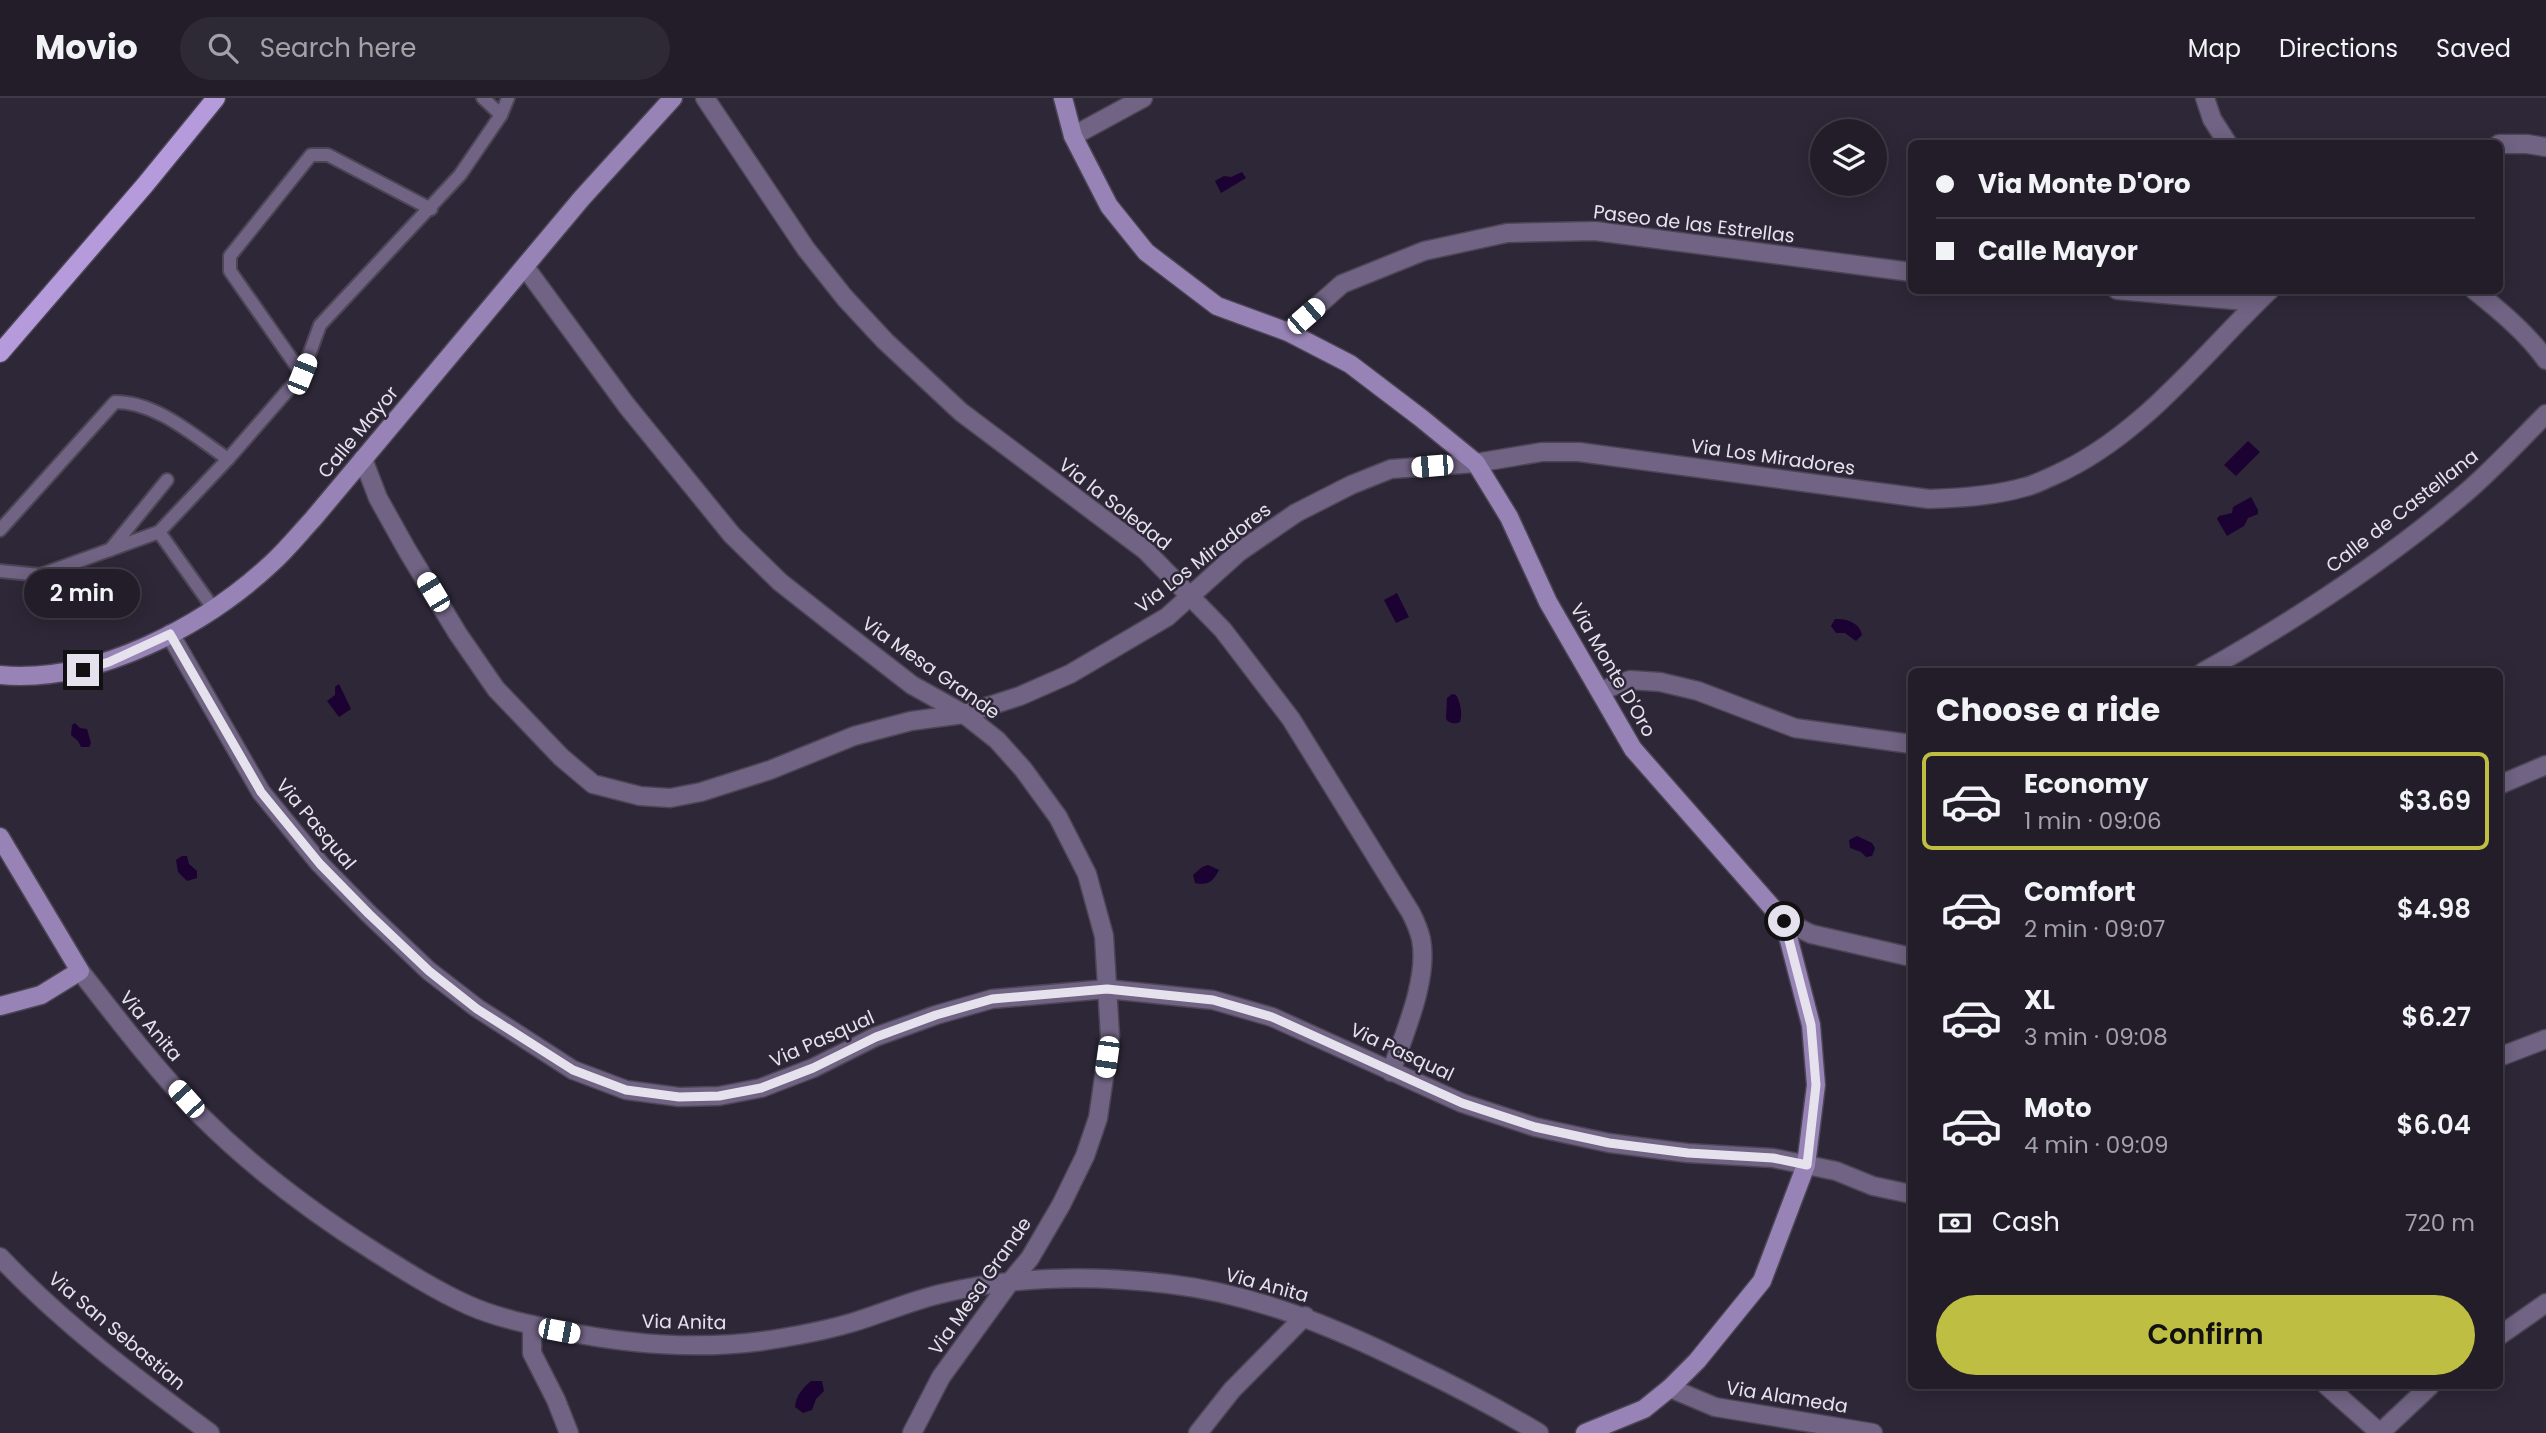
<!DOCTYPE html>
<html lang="en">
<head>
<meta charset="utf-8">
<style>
  body { margin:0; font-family:Poppins,sans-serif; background:#2e2a35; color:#f1f3f6; height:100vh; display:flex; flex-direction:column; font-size:26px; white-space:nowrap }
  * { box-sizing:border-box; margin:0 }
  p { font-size:23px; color:#a2a2a8 }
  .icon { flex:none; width:38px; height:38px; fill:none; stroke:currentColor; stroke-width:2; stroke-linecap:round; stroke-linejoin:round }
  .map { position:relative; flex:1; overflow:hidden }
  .panel { position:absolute; left:1908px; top:570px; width:595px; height:721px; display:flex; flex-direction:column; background:#221d29; border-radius:10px; box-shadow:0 4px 18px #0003,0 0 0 2px #3f3b46 }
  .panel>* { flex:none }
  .hud { position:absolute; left:1908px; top:42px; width:595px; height:154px; border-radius:10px; box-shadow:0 4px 18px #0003,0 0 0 2px #3f3b46; display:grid; align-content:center; height:154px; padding:0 28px; background:#221d29 }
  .buttons { position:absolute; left:1810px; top:21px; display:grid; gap:14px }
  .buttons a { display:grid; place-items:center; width:77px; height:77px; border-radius:50%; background:#221d29; box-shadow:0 4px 18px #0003,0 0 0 2px #3f3b46; font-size:35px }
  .end { position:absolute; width:32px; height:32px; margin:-16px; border:9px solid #e6e2ed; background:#111; box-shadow:0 0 0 4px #111 }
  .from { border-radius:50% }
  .bubble { position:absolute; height:49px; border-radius:24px; background:#221d29; box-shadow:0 4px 18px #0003,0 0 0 2px #3f3b46; font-size:23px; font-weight:600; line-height:49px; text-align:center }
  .car { position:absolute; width:21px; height:42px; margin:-21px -10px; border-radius:9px; box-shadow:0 0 5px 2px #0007; background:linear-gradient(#fff 24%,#345 0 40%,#fff 0 76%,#345 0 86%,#fff 0) }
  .hud b { display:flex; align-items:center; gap:24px; height:66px; font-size:26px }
  .hud b+b { border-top:2px solid #3f3b46 }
  .hud i { width:18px; height:18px; background:#f1f3f6 }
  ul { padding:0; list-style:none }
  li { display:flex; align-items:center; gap:21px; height:98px; margin:0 14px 10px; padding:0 14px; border:4px solid transparent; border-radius:10px }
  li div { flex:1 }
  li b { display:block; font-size:26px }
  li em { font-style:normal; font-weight:600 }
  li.on { border-color:#bebe42 }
  li>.icon { width:63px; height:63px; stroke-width:1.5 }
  h2 { padding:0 28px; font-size:32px; line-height:84px }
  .pay { display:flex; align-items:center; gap:18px; height:77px; padding:0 28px; font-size:26px }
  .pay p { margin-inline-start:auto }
  .action { display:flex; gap:14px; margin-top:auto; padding:14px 28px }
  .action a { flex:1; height:80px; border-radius:42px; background:#bebe42; color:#111; font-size:28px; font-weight:600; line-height:80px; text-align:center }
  header { display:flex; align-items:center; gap:42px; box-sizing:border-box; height:98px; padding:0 35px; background:#221d29; border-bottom:2px solid #3f3b46 }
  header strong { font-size:33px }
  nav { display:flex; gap:38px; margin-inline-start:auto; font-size:24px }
  .search { width:490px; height:63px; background:#2e2a35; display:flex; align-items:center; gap:18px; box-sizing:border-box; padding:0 24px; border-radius:38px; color:#a2a2a8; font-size:26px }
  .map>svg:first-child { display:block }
  .water { fill:#1b0232 }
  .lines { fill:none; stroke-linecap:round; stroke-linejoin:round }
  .lane-casing { stroke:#4b4554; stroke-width:16 }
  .street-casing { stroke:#4b4554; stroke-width:21 }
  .secondary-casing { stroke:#4b4554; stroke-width:21 }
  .primary-casing { stroke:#4b4554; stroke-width:21 }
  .lane { stroke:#706383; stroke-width:12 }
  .street { stroke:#706383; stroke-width:18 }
  .secondary { stroke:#9783b5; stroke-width:18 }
  .primary { stroke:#b69bdc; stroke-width:18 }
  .route { stroke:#e6e2ed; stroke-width:9 }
  .labels { text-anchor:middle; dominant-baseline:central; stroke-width:5; stroke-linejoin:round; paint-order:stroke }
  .street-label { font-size:19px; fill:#e6e2ed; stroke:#2d2737 }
</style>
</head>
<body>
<header>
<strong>Movio</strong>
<div class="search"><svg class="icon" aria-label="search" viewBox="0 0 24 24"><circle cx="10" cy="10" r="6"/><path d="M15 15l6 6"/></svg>Search here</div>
<nav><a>Map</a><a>Directions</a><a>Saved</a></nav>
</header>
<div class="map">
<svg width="2546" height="1335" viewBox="0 0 2546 1335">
  <rect width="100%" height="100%" fill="#2d2737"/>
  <g class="water">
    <path d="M1242,74L1246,80L1221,95L1215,83L1224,78L1231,79Z"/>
    <path d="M2248,343L2260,354L2236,378L2224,367Z"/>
    <path d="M2251,399L2258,412V416L2248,420L2244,428L2227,438L2217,421L2219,418L2232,415L2233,409Z"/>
    <path d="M1397,495L1409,519L1396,525L1384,502Z"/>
    <path d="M1835,521C1847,520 1860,525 1862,537L1856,543L1845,535H1836L1831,528Z"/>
    <path d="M339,586L351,611L339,619L327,603L335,597V589Z"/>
    <path d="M1452,596L1456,597C1460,603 1463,617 1460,624C1454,626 1450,626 1446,621L1447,600Z"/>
    <path d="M75,625L80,630L87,631L91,645L89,649H81L78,643L71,637L72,627Z"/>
    <path d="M1857,738L1872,745L1875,750L1872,758L1866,759L1861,754L1850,750L1849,742Z"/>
    <path d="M182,758H187L189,766L197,773V780L187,783L178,774L176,762Z"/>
    <path d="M1208,767L1219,772C1213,783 1209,788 1195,785L1193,777L1202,769Z"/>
    <path d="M811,1283H822L824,1293L816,1301L812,1312L803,1315L795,1309C796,1297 803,1290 811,1283Z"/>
  </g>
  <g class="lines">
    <defs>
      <g id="lane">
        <path d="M483,0L501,17"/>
        <path d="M302,276L230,173V158L311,57H328L431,111"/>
        <path d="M0,432L115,304C157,304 194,338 228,361L302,276L320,227L460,77L501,17L508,0"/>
        <path d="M159,434L228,361"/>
        <path d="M110,452L167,382"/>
        <path d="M0,473L40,477L159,434L213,510"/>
      </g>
      <g id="street">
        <path d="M705,0L806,151L845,200L885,243L961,314L1145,452L1223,532L1291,621L1411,815C1415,823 1419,832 1421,841C1429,881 1404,936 1391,974"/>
        <path d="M2205,0L2212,21L2228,46"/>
        <path d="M1073,38L1143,0"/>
        <path d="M2499,46H2527L2546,49"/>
        <path d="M525,169L627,308L732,437L780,484L832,525L912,587L964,616L997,642L1023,671L1058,719L1087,776L1104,838L1110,938L1098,1020L1085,1058L1061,1107L1030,1160L1010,1184L941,1279L912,1335"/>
        <path d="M2117,192L2257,204"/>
        <path d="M2474,192C2499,212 2528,236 2546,262"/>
        <path d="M1288,234L1342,186L1424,153L1507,135L1595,133L1911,174"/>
        <path d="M363,361L378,400L407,452L458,536L496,591L561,659L593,686L640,698L670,700L701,694L770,672L854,638L911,623L964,616L1020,598L1070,576L1167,519L1239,454L1296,415L1351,387L1391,371L1476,365L1542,354H1579L1929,401C1961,400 1994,398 2025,389C2035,387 2045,381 2055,377C2142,338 2202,257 2270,192"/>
        <path d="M170,536L261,694L320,766L369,816L429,873L477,910L573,972L626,992L679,999L719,998L761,990L813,970L875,939L936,917L992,901L1107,891L1213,902L1272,919L1462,1005L1535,1029L1609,1045L1687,1055L1773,1060L1836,1073L1873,1088L1911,1096"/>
        <path d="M2203,574C2297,521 2388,462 2470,391C2497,367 2521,341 2546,316"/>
        <path d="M1600,593L1630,582L1660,584L1698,593L1795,630L1911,646"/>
        <path d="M2499,687L2546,667"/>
        <path d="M1784,823L1811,836L1911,859"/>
        <path d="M80,873C119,923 157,973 201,1018C253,1070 313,1115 375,1154C405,1173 435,1192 468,1207C497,1220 531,1227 563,1233C636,1248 708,1253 782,1240C806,1236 831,1231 854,1224C883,1215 911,1203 940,1196C1013,1178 1094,1177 1169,1186C1254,1196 1332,1228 1409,1266C1453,1287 1497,1310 1539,1335"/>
        <path d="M2499,959L2546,941"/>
        <path d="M0,1159C63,1226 137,1281 210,1335"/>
        <path d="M532,1227V1255L556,1302L569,1335"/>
        <path d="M2499,1238L2546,1205"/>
        <path d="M2327,1288L2380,1335"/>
        <path d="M1670,1290L1715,1309L1873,1335"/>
        <path d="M1198,1335L1232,1292L1305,1218"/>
        <path d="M2380,1335L2430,1288"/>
      </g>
      <g id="secondary">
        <path d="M1063,0L1073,38L1109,108L1146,154L1217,208L1288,234L1350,266L1421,320L1476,365L1509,419L1548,504L1633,651L1784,823L1811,927L1816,987L1806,1067L1762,1183L1697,1263L1670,1290L1644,1311L1585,1335"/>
        <path d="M0,577C95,586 205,528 273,464C287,451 300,435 313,421L582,100L673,0"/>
        <path d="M0,739L80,873L41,897L0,908"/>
      </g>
      <path id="primary" d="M0,255L145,87L216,0"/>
    </defs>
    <use href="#lane" class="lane-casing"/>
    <use href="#street" class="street-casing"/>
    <use href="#secondary" class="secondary-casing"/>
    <use href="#primary" class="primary-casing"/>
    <use href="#lane" class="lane"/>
    <use href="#street" class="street"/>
    <use href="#secondary" class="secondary"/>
    <use href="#primary" class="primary"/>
  </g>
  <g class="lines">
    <path class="route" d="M83,572L109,564L170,536L261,694L320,766L369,816L429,873L477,911L573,972L626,992L679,999L719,998L761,990L813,970L876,939L936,917L992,901L1107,891L1213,902L1272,919L1462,1005L1535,1029L1609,1045L1688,1055L1773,1060L1807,1067L1816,987L1811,927L1784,823"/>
  </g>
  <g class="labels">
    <g class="street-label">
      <text transform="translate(1694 126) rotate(7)">Paseo de las Estrellas</text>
      <text transform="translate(358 334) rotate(-50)">Calle Mayor</text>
      <text transform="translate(1773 359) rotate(8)">Via Los Miradores</text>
      <text transform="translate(1115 406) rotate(38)">Via la Soledad</text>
      <text transform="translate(2402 413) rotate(-38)">Calle de Castellana</text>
      <text transform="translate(1203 460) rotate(-38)">Via Los Miradores</text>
      <text transform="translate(931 570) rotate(35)">Via Mesa Grande</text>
      <text transform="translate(1613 572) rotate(60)">Via Monte D'Oro</text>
      <text transform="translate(316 726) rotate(50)">Via Pasqual</text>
      <text transform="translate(151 928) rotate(50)">Via Anita</text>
      <text transform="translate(822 941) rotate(-24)">Via Pasqual</text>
      <text transform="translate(1402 954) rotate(25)">Via Pasqual</text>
      <text transform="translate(1267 1187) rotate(15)">Via Anita</text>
      <text transform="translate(980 1188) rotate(-55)">Via Mesa Grande</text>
      <text transform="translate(684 1224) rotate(1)">Via Anita</text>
      <text transform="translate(117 1233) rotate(40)">Via San Sebastian</text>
      <text transform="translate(1787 1299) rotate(9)">Via Alameda</text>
    </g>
  </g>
</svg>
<div class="buttons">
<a><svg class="icon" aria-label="layers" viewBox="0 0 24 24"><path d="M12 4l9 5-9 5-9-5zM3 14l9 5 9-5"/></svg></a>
</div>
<i class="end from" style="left:1784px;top:823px"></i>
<i class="end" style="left:83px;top:572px"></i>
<div class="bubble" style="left:24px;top:471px;width:116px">2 min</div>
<i class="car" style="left:1306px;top:218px;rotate:49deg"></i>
<i class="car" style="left:302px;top:276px;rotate:22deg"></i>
<i class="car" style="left:1432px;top:368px;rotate:265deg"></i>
<i class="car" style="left:433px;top:494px;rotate:329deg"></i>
<i class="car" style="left:1107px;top:959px;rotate:188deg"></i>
<i class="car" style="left:186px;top:1001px;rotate:318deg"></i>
<i class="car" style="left:559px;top:1233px;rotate:101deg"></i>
<div class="hud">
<b><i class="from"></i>Via Monte D'Oro</b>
<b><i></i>Calle Mayor</b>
</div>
<section class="panel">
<h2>Choose a ride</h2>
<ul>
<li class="on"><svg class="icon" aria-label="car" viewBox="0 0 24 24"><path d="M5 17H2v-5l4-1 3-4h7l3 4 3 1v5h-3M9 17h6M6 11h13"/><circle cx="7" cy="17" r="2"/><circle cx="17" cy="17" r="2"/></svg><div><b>Economy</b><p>1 min · 09:06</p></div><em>$3.69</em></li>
<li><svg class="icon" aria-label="car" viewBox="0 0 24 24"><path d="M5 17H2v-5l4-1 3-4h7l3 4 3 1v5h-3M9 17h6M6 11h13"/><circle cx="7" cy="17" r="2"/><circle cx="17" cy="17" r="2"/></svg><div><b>Comfort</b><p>2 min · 09:07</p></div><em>$4.98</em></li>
<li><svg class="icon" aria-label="car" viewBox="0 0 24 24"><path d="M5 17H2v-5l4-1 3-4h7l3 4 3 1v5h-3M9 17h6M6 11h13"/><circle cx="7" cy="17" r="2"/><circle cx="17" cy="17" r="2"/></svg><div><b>XL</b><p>3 min · 09:08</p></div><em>$6.27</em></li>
<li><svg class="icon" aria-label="car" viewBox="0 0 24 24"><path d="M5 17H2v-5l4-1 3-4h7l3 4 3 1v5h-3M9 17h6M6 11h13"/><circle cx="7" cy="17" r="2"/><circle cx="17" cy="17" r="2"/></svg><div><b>Moto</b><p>4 min · 09:09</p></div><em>$6.04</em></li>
</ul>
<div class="pay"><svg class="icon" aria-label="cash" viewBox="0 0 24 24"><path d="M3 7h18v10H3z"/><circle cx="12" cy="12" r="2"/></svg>Cash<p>720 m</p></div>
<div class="action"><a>Confirm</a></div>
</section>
</div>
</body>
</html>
